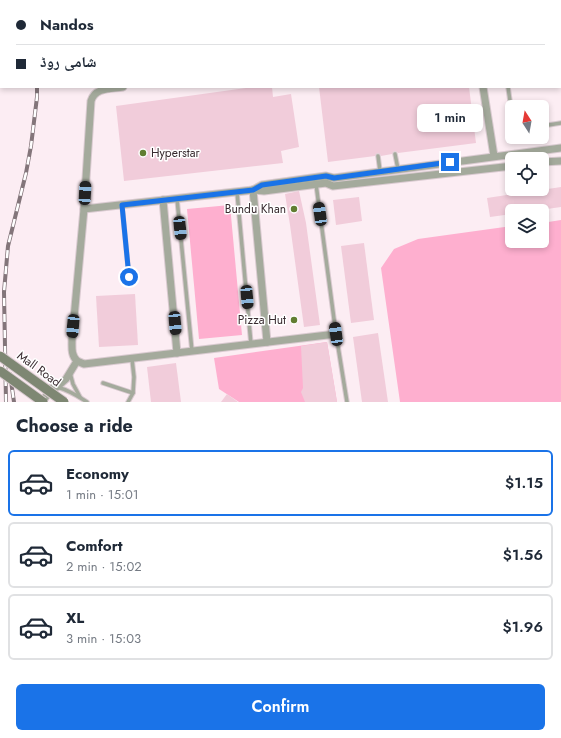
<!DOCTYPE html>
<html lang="en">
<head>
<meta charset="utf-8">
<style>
  body { margin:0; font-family:Jost,"Noto Naskh Arabic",sans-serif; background:#f6f6f7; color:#1f2937; height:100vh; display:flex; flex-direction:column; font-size:15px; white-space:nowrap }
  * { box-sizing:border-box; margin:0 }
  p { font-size:13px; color:#747a83 }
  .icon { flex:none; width:22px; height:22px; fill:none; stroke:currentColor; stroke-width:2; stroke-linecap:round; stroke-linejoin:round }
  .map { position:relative; height:402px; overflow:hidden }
  .sheet { display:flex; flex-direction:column; background:#fff; flex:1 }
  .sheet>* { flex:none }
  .hud { position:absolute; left:0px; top:0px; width:561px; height:88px; box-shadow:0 2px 6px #0003; display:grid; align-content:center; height:88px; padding:0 16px; background:#fff }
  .needle { width:26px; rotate:349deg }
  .buttons { position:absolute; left:505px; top:100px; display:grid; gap:8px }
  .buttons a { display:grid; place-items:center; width:44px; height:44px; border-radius:6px; background:#fff; box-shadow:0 2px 6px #0003; font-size:20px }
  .end { position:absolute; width:18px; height:18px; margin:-9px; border:5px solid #1a73e8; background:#fff; box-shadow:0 0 0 2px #fff }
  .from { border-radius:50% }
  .bubble { position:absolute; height:28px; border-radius:6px; background:#fff; box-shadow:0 2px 6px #0003; font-size:13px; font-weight:600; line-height:28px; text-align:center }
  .car { position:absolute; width:12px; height:24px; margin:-12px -6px; border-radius:5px; box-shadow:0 0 3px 1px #0007; background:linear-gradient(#222 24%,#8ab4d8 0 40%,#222 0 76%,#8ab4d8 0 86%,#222 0) }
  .hud b { display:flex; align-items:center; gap:14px; height:38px; font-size:15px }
  .hud b+b { border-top:1px solid #e0e1e3 }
  .hud i { width:10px; height:10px; background:#1f2937 }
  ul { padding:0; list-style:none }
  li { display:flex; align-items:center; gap:12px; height:66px; margin:0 8px 6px; padding:0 8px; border:2px solid #e0e1e3; border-radius:6px }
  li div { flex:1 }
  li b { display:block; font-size:15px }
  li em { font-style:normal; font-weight:600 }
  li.active { border-color:#1a73e8 }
  li>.icon { width:36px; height:36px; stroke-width:1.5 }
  h2 { padding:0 16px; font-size:18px; line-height:48px }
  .action { display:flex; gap:8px; margin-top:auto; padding:8px 16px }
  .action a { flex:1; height:46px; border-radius:6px; background:#1a73e8; color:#fff; font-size:16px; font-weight:600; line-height:46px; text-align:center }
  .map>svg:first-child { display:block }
  .green { fill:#feafcf }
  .building { fill:#f1ccda }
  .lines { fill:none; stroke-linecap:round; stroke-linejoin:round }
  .service-casing { stroke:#d9cad0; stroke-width:5.5 }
  .minor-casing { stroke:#d9cad0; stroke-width:9 }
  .service { stroke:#a4aa9c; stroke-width:3.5 }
  .minor { stroke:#a4aa9c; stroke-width:7 }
  .rail-casing { stroke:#83757a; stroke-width:4 }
  .rail { stroke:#fff; stroke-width:2.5; stroke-dasharray:8; stroke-linecap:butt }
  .secondary-bridge-casing { stroke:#d9cad0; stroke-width:11; stroke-linecap:butt }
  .secondary-bridge { stroke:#7e8773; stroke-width:9 }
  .route { stroke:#1a73e8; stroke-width:5 }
  .poi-dot { fill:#617d31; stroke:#fff; stroke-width:1.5 }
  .labels { text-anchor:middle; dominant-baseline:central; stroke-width:3; stroke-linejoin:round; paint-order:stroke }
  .poi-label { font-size:12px; fill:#382a2f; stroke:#fff; text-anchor:end }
  .street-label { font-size:12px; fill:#382a2f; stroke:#fff }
</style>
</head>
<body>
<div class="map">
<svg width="561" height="402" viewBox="0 0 561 402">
  <rect width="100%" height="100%" fill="#fcedf3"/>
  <g class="green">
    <path d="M230,205L242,335L199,339L187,209Z"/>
    <path d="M561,220V402H400L381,268L394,249L418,239L512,226V241H542V223Z"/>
    <path d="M327,342L337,402H239L219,389L214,358Z"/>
  </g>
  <g class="building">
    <path d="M253,87H272L273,97L291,94L299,147L281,151L283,163L124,181L116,106Z"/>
    <path d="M319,87H469L476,143L398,153L397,152L395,151L393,152L392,154L381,156L380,154L378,153L376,154L375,156L328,162Z"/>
    <path d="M561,187V207L533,211H512V214L490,217L487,198Z"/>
    <path d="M299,191L306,223L320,325L304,327L290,225L285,194Z"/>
    <path d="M359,197L362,221L336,225L333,200Z"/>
    <path d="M364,243L374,320L351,323L341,246Z"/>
    <path d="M135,294L138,345L99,347L96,296Z"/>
    <path d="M378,333L388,402H362L353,337Z"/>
    <path d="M327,342L337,402H305L301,392L303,388L301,346Z"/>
    <path d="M176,363L181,402H151L147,367Z"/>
    <path d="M227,394L238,402H221Z"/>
  </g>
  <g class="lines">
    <defs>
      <g id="service">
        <path d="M560,56H561"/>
        <path d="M561,75V78"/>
        <path d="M508,87L512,115"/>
        <path d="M542,126L561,123"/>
        <path d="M395,154L398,169"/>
        <path d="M378,156L380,171"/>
        <path d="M316,184L336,334L347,402"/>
        <path d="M237,192L251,344"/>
        <path d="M177,199L192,351"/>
        <path d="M122,205L129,277"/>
        <path d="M70,373L73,384L80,397"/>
        <path d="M103,383L133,393"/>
        <path d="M57,387C68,390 78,396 87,402"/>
        <path d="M128,402L133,393L134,377L132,359"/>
      </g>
      <g id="minor">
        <path d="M280,0V1"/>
        <path d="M357,0L358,1"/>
        <path d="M486,0V1"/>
        <path d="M305,1V0"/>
        <path d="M560,26H561"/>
        <path d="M483,87L494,156"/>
        <path d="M542,162L561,161"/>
        <path d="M253,190L262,185L326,176L334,178L561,148"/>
        <path d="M253,190L267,342"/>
        <path d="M163,200L177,353"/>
        <path d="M84,209L253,190L264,191L326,183L333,186L512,166"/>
        <path d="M77,361L84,364L336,334"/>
        <path d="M42,402L52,388L57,387L66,379L77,361C71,355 72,348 72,340L84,209L91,101C95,87 111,89 123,87"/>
      </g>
    </defs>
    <use href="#service" class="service-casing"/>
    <use href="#minor" class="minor-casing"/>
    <use href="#service" class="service"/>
    <use href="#minor" class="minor"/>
    <defs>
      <g id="rail">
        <path d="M32,0V1"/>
        <path d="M10,374L14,402"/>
        <path d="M6,402L4,292L8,246L26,173L31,146L37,97V87"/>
      </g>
    </defs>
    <use href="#rail" class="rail-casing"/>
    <use href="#rail" class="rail"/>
    <defs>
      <g id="secondary-bridge">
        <path d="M0,356L64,402"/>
        <path d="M0,371L43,402"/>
      </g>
    </defs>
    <use href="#secondary-bridge" class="secondary-bridge-casing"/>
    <use href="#secondary-bridge" class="secondary-bridge"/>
  </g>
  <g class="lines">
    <path class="route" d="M129,277L122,205L253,190L262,185L326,176L334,178L450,162"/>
  </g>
  <g class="poi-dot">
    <circle cx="143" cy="153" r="4"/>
    <circle cx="294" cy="209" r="4"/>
    <circle cx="294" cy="320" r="4"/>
  </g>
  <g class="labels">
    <g class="poi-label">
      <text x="151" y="153" text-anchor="start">Hyperstar</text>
      <text x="286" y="209">Bundu Khan</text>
      <text x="286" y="320">Pizza Hut</text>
    </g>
    <g class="street-label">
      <text transform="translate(39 369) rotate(36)">Mall Road</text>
    </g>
  </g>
</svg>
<div class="buttons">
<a><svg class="needle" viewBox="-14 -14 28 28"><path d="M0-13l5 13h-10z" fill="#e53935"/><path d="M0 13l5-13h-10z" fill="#747a83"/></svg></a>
<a><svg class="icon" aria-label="locate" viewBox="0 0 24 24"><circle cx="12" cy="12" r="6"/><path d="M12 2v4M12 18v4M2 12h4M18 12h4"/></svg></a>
<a><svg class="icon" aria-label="layers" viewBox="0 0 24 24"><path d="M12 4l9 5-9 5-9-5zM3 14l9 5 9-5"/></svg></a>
</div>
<i class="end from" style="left:129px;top:277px"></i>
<i class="end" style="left:450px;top:162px"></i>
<div class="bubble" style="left:417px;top:104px;width:66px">1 min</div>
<i class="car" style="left:85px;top:193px;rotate:3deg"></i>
<i class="car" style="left:320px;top:214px;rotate:352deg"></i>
<i class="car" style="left:180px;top:228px;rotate:174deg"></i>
<i class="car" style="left:247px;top:297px;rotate:175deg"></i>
<i class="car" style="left:175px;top:323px;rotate:175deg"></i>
<i class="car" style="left:73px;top:326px;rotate:185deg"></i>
<i class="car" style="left:336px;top:334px;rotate:352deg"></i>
<div class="hud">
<b><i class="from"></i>Nandos</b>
<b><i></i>شامی روڈ</b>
</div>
</div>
<section class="sheet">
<h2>Choose a ride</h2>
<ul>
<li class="active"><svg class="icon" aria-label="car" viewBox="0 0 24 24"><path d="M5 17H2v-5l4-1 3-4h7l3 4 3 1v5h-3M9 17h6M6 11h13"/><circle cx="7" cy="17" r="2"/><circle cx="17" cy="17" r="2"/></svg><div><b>Economy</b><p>1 min · 15:01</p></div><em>$1.15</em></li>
<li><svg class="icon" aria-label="car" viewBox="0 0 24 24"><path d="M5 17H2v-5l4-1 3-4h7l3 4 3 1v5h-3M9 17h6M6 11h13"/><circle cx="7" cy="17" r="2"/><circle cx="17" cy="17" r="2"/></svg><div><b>Comfort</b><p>2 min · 15:02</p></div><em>$1.56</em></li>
<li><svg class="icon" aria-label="car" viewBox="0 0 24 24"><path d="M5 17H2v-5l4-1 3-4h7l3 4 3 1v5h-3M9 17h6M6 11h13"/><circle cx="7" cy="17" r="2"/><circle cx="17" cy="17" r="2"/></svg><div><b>XL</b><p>3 min · 15:03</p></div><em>$1.96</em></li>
</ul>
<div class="action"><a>Confirm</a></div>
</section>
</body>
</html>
